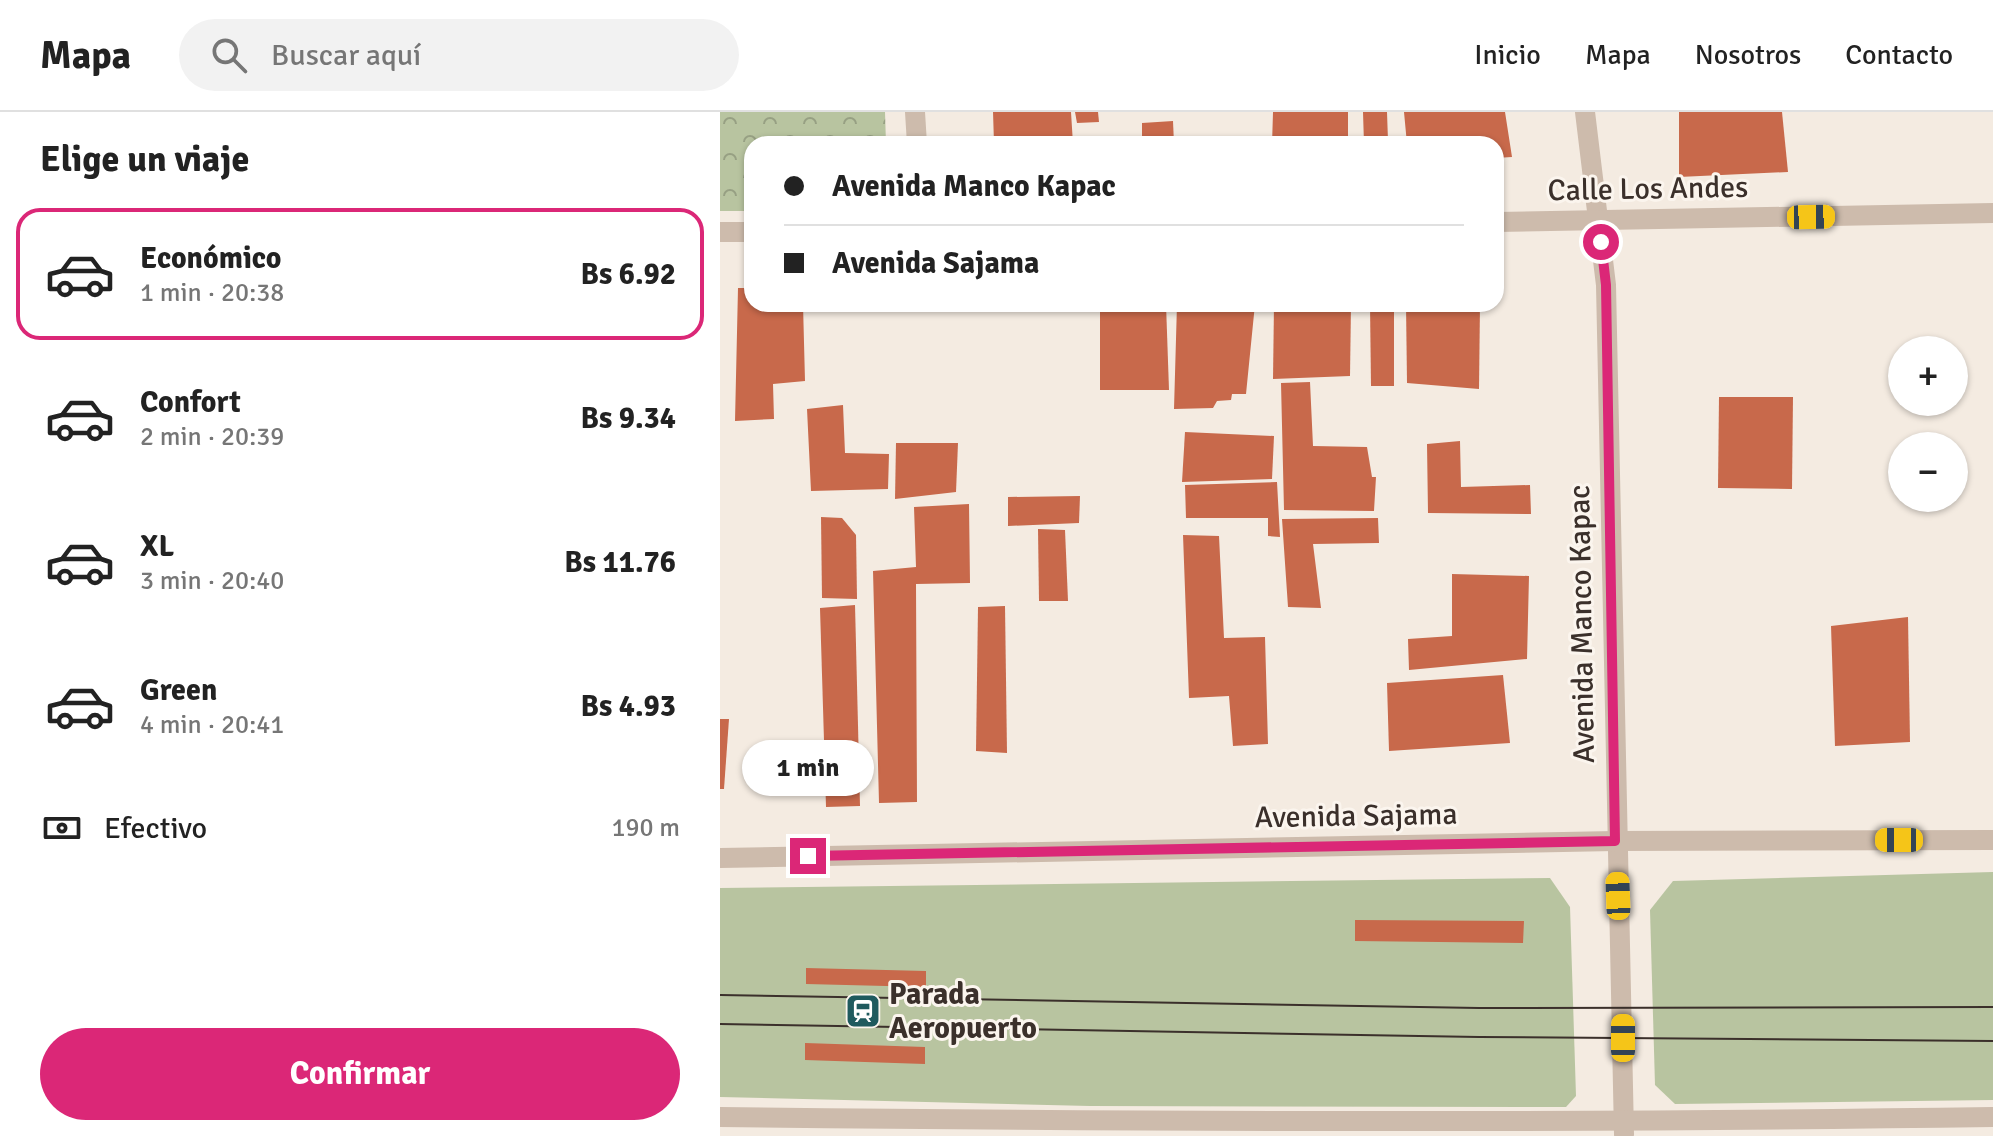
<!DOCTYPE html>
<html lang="es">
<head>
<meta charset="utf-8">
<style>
  body { margin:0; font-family:Signika,sans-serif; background:#f2f2f2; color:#222; height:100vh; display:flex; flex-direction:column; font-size:30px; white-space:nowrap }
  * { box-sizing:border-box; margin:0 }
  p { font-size:26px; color:#767676 }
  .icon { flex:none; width:44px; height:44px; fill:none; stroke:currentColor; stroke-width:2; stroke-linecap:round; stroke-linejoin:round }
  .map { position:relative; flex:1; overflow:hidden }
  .drawer { display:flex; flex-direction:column; background:#fff; width:720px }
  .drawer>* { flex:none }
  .banner { position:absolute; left:24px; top:24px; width:760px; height:176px; border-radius:24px; box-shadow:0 2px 6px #0004; display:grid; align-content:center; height:176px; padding:0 40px; background:#fff }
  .buttons { position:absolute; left:1168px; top:224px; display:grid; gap:16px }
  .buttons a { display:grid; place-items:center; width:80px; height:80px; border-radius:50%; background:#fff; box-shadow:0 2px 6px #0004; font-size:40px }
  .end { position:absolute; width:36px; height:36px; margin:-18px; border:10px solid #db2777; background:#fff; box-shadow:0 0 0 4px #fff }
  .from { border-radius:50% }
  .bubble { position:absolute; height:56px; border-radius:28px; background:#fff; box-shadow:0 2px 6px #0004; font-size:26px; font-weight:700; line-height:56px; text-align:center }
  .car { position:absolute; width:24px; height:48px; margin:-24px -12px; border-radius:10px; box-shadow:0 0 6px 2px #0007; background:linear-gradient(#f5c518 24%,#345 0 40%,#f5c518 0 76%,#345 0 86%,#f5c518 0) }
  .banner b { display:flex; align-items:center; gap:28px; height:76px; font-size:30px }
  .banner b+b { border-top:2px solid #e0e0e0 }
  .banner i { width:20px; height:20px; background:#222 }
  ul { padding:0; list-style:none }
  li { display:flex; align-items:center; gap:24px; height:132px; margin:0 16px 12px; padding:0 24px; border:4px solid transparent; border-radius:24px }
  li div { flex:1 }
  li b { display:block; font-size:30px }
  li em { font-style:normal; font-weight:700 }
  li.selected { border-color:#db2777 }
  li>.icon { width:72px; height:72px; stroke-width:1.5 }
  h2 { padding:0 40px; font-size:36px; line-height:96px }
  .pay { display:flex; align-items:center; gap:20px; height:88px; padding:0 40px; font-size:30px }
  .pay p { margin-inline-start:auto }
  .cta { display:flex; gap:16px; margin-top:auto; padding:16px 40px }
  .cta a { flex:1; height:92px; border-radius:48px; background:#db2777; color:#fff; font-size:32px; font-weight:700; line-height:92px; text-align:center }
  header { display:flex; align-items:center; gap:48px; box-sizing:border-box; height:112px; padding:0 40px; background:#fff; border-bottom:2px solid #e0e0e0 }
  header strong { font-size:38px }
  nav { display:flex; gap:44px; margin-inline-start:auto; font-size:28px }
  .search { width:560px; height:72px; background:#f2f2f2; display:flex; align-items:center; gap:20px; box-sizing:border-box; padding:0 28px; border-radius:44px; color:#767676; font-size:30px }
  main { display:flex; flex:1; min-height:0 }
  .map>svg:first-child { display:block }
  .grass { fill:#b8c4a0 }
  .park { fill:url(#park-crowns) }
  .building { fill:#c8694b }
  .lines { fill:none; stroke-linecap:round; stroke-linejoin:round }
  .minor { stroke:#cdbbac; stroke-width:20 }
  .tram { stroke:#3b302b; stroke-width:2 }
  .route { stroke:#db2777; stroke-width:10 }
  .labels { text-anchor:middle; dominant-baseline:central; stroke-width:6; stroke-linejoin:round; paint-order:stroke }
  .street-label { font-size:30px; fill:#3b302b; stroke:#fbf5ee }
  .poi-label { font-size:30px; font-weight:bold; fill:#3b302b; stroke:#fbf5ee; text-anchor:start }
</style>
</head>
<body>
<header>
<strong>Mapa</strong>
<div class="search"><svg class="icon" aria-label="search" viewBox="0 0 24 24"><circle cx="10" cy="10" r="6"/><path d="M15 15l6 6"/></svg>Buscar aquí</div>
<nav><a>Inicio</a><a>Mapa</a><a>Nosotros</a><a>Contacto</a></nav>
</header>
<main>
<section class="drawer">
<h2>Elige un viaje</h2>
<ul>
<li class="selected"><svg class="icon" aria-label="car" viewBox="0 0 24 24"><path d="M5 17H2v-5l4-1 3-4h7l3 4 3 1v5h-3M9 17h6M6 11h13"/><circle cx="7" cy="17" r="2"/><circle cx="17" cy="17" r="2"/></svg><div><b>Económico</b><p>1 min · 20:38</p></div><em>Bs 6.92</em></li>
<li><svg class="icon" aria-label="car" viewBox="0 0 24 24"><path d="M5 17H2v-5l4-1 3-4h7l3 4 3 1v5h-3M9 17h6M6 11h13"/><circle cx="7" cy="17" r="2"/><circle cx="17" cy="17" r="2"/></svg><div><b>Confort</b><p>2 min · 20:39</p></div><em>Bs 9.34</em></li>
<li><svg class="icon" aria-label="car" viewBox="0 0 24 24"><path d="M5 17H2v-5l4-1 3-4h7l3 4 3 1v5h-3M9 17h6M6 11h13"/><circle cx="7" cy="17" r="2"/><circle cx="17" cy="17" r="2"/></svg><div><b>XL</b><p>3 min · 20:40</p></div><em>Bs 11.76</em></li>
<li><svg class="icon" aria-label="car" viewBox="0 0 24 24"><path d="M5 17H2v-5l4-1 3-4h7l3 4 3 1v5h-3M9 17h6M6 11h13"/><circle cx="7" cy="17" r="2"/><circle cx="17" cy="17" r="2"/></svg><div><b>Green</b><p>4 min · 20:41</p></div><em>Bs 4.93</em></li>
</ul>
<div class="pay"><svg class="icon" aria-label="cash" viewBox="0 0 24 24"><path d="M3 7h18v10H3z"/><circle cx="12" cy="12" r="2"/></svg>Efectivo<p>190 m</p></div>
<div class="cta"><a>Confirmar</a></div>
</section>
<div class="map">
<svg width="1273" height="1024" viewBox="0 0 1273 1024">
  <defs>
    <pattern id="park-crowns" width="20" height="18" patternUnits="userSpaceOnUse" patternTransform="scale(2)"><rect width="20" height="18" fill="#b8c4a0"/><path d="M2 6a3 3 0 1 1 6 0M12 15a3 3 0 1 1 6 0" fill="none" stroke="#97a083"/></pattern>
  </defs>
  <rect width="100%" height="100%" fill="#f4ebe1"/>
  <g class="grass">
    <path d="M1273,760V988L955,992L935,973L930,798L953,769Z"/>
    <path d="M830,766L850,795L856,984L846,995L370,994L0,985V776Z"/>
  </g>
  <path class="park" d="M0,0H165L166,32H32V99H0Z"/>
  <g class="building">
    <path d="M273,0H351L353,32H274Z"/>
    <path d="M355,0H378L379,10L357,11Z"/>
    <path d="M553,0H628V32H552Z"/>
    <path d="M643,0H667L668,29H681V32H644Z"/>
    <path d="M684,0H785L792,45L776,46V32H687Z"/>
    <path d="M959,0H1062L1068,60L959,65Z"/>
    <path d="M453,9L454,32H422V11Z"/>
    <path d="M18,176H32V192H83L85,269L53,272L54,307L15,309Z"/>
    <path d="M380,192H446L449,278H380Z"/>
    <path d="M457,192H535L526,282H512L511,288L497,289L493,296L454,297Z"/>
    <path d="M554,192H631L630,264L553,267Z"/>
    <path d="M650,192H674V274H651Z"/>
    <path d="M686,192H760L759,277L687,271Z"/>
    <path d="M590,270L593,334L647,335L652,365H656L654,399L564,398L561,271Z"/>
    <path d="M999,285H1073L1072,377L998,376Z"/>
    <path d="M123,293L125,341L169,342L168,377L91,379L87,297Z"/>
    <path d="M465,320L554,324L552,367L462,370Z"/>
    <path d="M740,329L741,375L810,373L811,402L708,401L707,332Z"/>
    <path d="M176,331H238L236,380L175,387Z"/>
    <path d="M557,370L560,425L548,424V406H466L465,373Z"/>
    <path d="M360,384L359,411L288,414V385Z"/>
    <path d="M249,392L250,471L196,472L197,690L159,691L153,459L196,455L194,395Z"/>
    <path d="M101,405L122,406L136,423L137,487L102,486Z"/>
    <path d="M658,406L659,431L593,432L601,496L568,495L562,407Z"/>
    <path d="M318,417L345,418L348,489H319Z"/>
    <path d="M463,423L499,424L504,526L545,525L548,632L513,634L509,584L469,586Z"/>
    <path d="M732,462L809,464L807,547L689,558L688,527L732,524Z"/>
    <path d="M135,493L140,694L106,695L100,496Z"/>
    <path d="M285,494L287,641L256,639L258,495Z"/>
    <path d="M1188,505L1190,630L1115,634L1111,514Z"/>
    <path d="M783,563L790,631L669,639L667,571Z"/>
    <path d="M0,607H9L4,677H0Z"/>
    <path d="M635,808L804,809L803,831L635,829Z"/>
    <path d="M86,856L206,859V875L86,872Z"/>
    <path d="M85,931L205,935V952L85,948Z"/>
  </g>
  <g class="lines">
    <g class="minor">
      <path d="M195,0L197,32"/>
      <path d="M865,0L886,173L904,1022"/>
      <path d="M776,110L1273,101"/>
      <path d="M0,120H32"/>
      <path d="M0,746L895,729L1273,728"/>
      <path d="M0,1005C425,1010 848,1011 1273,1005"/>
    </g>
    <g class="tram">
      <path d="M0,883L759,896L1273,895"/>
      <path d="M0,912L759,925L1273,929"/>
    </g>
  </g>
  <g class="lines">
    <path class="route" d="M88,744L895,729L886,173L881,130"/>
  </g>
  <defs>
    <symbol id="station-square" viewBox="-11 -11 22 22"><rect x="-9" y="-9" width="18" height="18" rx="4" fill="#1f5a5e" stroke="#fbf5ee"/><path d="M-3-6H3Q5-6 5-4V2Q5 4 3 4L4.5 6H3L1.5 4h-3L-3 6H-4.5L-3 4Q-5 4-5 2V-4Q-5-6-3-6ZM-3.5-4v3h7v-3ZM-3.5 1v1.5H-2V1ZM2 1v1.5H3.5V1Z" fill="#fff"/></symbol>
  </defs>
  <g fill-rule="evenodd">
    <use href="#station-square" x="123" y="879" width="40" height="40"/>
  </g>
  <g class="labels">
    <g class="street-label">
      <text transform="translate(928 77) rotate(-1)">Calle Los Andes</text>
      <text transform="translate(862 512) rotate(-91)">Avenida Manco Kapac</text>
      <text transform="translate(636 704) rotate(-1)">Avenida Sajama</text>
    </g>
    <g class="poi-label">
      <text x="169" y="882">Parada<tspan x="169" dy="34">Aeropuerto</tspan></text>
    </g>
  </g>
</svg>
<div class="buttons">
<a>+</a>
<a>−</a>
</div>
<i class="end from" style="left:881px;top:130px"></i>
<i class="end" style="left:88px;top:744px"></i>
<div class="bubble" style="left:22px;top:628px;width:132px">1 min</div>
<i class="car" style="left:1091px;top:105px;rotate:89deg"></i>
<i class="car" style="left:1179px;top:728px;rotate:270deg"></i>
<i class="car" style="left:898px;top:784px;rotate:358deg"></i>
<i class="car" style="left:903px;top:926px;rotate:0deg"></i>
<div class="banner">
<b><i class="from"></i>Avenida Manco Kapac</b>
<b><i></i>Avenida Sajama</b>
</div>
</div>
</main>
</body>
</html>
